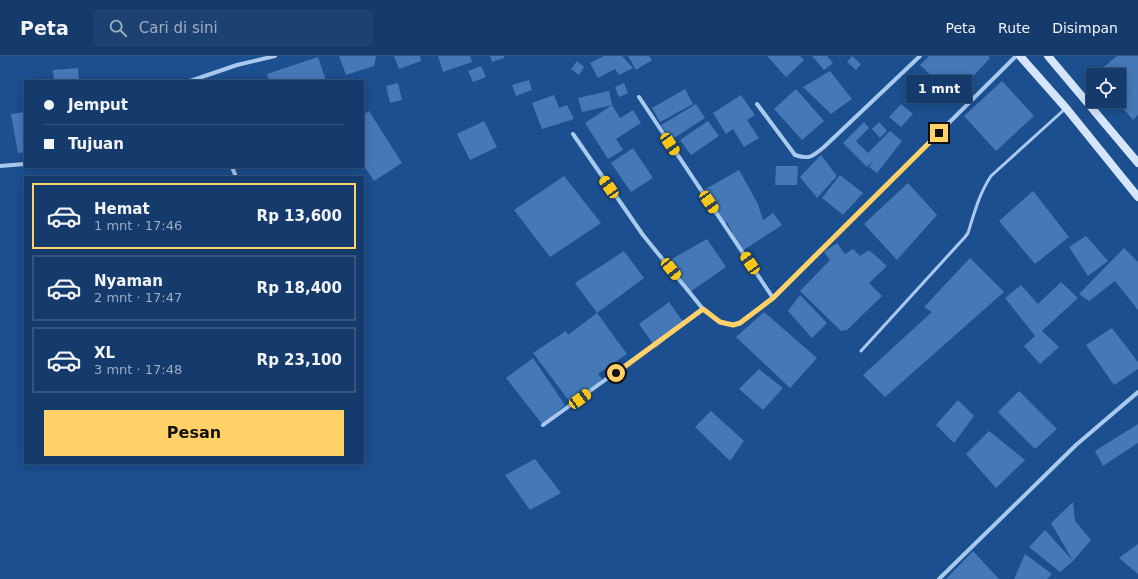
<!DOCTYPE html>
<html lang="id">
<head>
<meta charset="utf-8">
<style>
  body { margin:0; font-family:"DejaVu Sans",sans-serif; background:#1d4271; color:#f1f3f6; height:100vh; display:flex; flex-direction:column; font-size:15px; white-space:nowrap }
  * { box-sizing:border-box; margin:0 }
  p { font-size:13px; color:#9dadc1 }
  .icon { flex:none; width:22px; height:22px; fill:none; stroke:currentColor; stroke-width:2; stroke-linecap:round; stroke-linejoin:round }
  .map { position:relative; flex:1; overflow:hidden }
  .drawer { position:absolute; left:24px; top:120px; width:340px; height:288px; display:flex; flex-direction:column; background:#143b6b; border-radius:0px; box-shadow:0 2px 10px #0003,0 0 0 1px #33557e }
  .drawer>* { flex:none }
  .banner { position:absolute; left:24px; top:24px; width:340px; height:88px; border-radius:0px; box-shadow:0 2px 10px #0003,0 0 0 1px #33557e; display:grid; align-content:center; height:88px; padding:0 20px; background:#143b6b }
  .fabs { position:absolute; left:1086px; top:12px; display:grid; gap:8px }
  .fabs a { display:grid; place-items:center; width:40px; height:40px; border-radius:0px; background:#143b6b; box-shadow:0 2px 10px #0003,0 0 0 1px #33557e; font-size:20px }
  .end { position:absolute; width:18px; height:18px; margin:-9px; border:5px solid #ffd166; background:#111; box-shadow:0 0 0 2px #111 }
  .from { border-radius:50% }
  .bubble { position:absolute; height:28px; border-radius:0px; background:#143b6b; box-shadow:0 2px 10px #0003,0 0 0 1px #33557e; font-size:13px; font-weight:700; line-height:28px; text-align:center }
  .car { position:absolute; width:12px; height:24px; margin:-12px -6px; border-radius:5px; box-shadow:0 0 3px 1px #0007; background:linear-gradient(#f5c518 24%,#345 0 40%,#f5c518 0 76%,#345 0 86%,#f5c518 0) }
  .banner b { display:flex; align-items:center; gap:14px; height:38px; font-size:15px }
  .banner b+b { border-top:1px solid #33557e }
  .banner i { width:10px; height:10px; background:#f1f3f6 }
  ul { padding:7px 0 0; list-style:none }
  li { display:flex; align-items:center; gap:12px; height:66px; margin:0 8px 6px; padding:0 12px; border:2px solid #33557e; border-radius:0px }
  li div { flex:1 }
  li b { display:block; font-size:15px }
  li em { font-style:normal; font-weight:700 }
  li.selected { border-color:#ffd166 }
  li>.icon { width:36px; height:36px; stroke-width:1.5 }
  .button { display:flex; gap:8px; margin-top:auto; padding:8px 20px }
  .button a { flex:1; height:46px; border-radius:0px; background:#ffd166; color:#111; font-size:16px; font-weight:700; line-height:46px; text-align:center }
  header { display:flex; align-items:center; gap:24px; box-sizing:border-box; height:56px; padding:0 20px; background:#143b6b; border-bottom:1px solid #33557e }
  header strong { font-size:19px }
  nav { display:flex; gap:22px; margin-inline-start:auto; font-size:14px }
  .search { width:280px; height:36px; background:#1d4271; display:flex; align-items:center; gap:10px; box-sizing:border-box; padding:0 14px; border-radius:0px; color:#9dadc1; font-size:15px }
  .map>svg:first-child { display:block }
  .building { fill:#4478b7 }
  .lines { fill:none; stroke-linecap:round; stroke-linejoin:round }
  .service { stroke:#a9c9ee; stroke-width:3 }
  .minor { stroke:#a9c9ee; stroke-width:4 }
  .secondary { stroke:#d6e6fa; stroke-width:8 }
  .route { stroke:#ffd166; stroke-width:5 }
</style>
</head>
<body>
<header>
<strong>Peta</strong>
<div class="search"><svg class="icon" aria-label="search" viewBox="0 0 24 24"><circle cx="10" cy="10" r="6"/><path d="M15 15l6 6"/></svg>Cari di sini</div>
<nav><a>Peta</a><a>Rute</a><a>Disimpan</a></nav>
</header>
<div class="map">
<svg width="1138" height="523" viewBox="0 0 1138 523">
  <rect width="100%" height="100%" fill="#1b4f8f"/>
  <g class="building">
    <path d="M339,0H376L374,10L346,19Z"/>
    <path d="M394,0H420L421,5L399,13Z"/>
    <path d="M438,0H470L472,6L443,16Z"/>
    <path d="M490,0H504V2L492,6Z"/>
    <path d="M604,0H622L633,12L619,19L615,13L598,22L590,7Z"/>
    <path d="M628,0H649L652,4L636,14Z"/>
    <path d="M767,0H800L804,4L786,21Z"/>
    <path d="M812,0H827L833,7L824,14Z"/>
    <path d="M852,0L861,8L856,14L847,6Z"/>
    <path d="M929,0H988L990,2L954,41L920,9Z"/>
    <path d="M1117,0H1138V59L1133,64L1117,45H1119V19L1095,18Z"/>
    <path d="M318,1L326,25H269L267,18Z"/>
    <path d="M577,5L584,11L579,19L571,13Z"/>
    <path d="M481,10L486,21L473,26L468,15Z"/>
    <path d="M78,12L79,25H54L53,14Z"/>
    <path d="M830,15L852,43L831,58L803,31Z"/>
    <path d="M529,24L532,34L516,40L512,29Z"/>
    <path d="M1002,25L1034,60L996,95L964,60Z"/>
    <path d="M398,27L402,44L390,47L386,30Z"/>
    <path d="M624,27L628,37L619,41L615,31Z"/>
    <path d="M685,33L693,48L660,66L652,52Z"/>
    <path d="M796,33L824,65L802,84L774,53Z"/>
    <path d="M609,35L612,49L620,62L633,54L641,67L616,83L623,94L608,103L585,67L612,49L582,56L578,42Z"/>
    <path d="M554,39L559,52L567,49L574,63L542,73L532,47Z"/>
    <path d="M741,39L755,59L747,64L759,82L744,91L733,73L726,78L713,57Z"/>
    <path d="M696,48L705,62L671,84L661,69Z"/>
    <path d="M901,48L913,58L901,71L889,61Z"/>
    <path d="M369,55L402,107L374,125L363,108V59Z"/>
    <path d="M25,56V96L18,97L11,58Z"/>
    <path d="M484,65L497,91L470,104L457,78Z"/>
    <path d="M708,65L719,80L691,99L680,84Z"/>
    <path d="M864,66L869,72L856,85L868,97L890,75L902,85L877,117L869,111L874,104L867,111L843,87Z"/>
    <path d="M879,66L887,75L880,82L872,73Z"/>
    <path d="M633,92L653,122L631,136L611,107Z"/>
    <path d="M821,99L837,120L817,142L800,121Z"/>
    <path d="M776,110H798L797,129H775Z"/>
    <path d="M739,114L758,148L763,164L773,157L782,169L742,195L727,166L724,169L702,135Z"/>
    <path d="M840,119L863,137L843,159L822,142Z"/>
    <path d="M564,120L601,167L550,201L514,154Z"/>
    <path d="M908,127L937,159L897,204L864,168Z"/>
    <path d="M1033,135L1069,181L1035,208L999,165Z"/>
    <path d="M1086,180L1108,205L1088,220L1069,191Z"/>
    <path d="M707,183L726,211L690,236L670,204Z"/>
    <path d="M837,187L845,198L853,193L860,200L869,194L887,210L869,227L882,240L847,274L841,275L800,235L830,204L824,196Z"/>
    <path d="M1124,192L1138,206V254L1115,225L1089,245L1079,238Z"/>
    <path d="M624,195L644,222L597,257L575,227Z"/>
    <path d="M970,202L1004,236L885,341L863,319L932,256L924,251Z"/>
    <path d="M1061,226L1078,242L1042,275L1059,291L1040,308L1024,290L1035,280L1005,242L1021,229L1038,248Z"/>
    <path d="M800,239L827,267L812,282L788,255Z"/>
    <path d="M669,246L684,267L656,292L639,268Z"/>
    <path d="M764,256L817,302L790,332L736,281Z"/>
    <path d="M597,257L627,298L598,318L604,325L570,346L533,297L566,275L568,279Z"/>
    <path d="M1112,272L1138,306V313L1114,329L1086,289Z"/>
    <path d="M533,302L565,349L543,369L506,322Z"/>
    <path d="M759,313L783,332L763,354L739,333Z"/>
    <path d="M1019,335L1057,373L1035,393L998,356Z"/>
    <path d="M958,344L974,360L954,387L936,369Z"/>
    <path d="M711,355L744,385L730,405L695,371Z"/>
    <path d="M1138,368V387L1103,410L1095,395Z"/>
    <path d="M989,375L1025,404L996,432L966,398Z"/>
    <path d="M535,403L561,437L530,454L505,419Z"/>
    <path d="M1073,446L1075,465L1091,484L1073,505L1060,516L1029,491L1045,474L1073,505L1051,467Z"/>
    <path d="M1138,488V518L1119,502Z"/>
    <path d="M973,495L999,523H946Z"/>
    <path d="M1025,498L1052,518L1047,523H1014Z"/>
  </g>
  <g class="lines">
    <path class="service" d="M861,295L965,181L968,177C974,158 979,138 991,120L1066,52"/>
    <g class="minor">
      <path d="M190,25L237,9L275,0"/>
      <path d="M639,41L773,242"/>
      <path d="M757,48L795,99C810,104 813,100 824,91L920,0"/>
      <path d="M573,78L643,179L703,253L720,266L733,269L740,267L773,242L1016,0"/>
      <path d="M0,110L25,108"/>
      <path d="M232,111L236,121"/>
      <path d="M543,369L703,253"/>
      <path d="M939,523L1076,389L1138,336"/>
    </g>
    <g class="secondary">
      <path d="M1020,0L1066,52L1138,141"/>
      <path d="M1048,0L1138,107"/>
    </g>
  </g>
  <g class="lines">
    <path class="route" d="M616,317L703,253L720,266L733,269L740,267L773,242L939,77"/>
  </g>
</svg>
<div class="fabs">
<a><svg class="icon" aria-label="locate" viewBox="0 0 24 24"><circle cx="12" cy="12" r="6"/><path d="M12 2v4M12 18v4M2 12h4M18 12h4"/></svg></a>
</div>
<i class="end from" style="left:616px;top:317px"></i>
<i class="end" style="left:939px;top:77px"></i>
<div class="bubble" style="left:906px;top:19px;width:66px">1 mnt</div>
<i class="car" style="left:670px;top:88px;rotate:146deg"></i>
<i class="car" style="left:609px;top:131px;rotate:325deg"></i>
<i class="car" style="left:709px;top:146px;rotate:146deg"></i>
<i class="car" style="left:750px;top:207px;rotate:326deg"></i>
<i class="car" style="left:671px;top:213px;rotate:141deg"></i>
<i class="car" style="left:580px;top:343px;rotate:54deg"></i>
<div class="banner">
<b><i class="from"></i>Jemput</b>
<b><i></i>Tujuan</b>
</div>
<section class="drawer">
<ul>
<li class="selected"><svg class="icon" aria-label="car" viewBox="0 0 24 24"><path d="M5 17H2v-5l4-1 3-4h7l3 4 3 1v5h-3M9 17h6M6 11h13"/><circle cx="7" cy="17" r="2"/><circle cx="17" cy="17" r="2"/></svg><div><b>Hemat</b><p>1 mnt · 17:46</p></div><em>Rp 13,600</em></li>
<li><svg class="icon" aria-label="car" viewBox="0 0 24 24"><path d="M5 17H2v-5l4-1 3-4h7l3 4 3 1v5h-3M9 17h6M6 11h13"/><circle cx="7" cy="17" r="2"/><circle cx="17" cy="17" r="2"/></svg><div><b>Nyaman</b><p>2 mnt · 17:47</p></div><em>Rp 18,400</em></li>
<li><svg class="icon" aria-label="car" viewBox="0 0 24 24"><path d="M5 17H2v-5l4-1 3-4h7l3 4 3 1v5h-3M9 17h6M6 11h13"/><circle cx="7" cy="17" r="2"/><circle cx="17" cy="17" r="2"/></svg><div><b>XL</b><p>3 mnt · 17:48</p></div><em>Rp 23,100</em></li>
</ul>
<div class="button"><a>Pesan</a></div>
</section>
</div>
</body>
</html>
